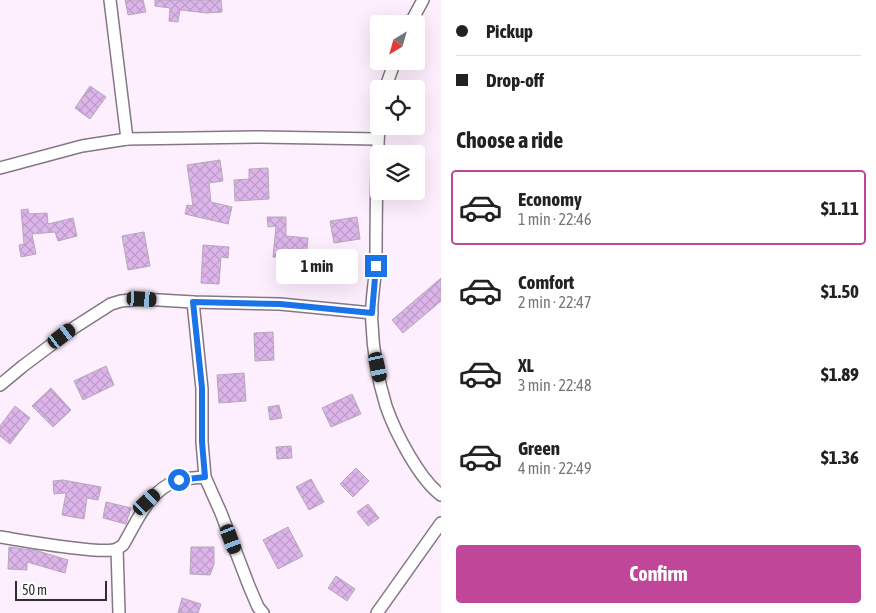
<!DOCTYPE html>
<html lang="en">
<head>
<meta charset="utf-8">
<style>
  body { margin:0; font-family:"Asap Condensed",sans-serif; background:#f2f2f2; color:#222; height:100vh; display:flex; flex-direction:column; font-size:19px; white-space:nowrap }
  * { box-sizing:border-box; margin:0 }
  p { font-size:16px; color:#767676 }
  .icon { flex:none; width:28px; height:28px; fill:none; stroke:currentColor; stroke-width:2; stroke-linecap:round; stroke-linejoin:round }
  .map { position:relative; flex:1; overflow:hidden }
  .side { display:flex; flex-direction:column; background:#fff; width:435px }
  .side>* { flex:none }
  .banner { display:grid; align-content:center; height:110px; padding:0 15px; background:#fff }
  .needle { width:32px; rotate:217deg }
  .fabs { position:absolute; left:370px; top:15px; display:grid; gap:10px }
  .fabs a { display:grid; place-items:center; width:55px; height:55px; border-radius:5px; background:#fff; box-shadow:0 5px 20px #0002; font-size:25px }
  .scale { position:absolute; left:15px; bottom:12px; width:92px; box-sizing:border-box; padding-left:5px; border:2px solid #322d32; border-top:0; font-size:14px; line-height:18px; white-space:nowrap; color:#322d32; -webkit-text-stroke:4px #fff; paint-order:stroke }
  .end { position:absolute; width:22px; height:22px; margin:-11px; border:6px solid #1a73e8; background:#fff; box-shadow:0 0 0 2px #fff }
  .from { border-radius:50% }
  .bubble { position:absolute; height:35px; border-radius:5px; background:#fff; box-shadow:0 5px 20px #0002; font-size:16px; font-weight:700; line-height:35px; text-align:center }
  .car { position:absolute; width:15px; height:30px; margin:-15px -8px; border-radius:6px; box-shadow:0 0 4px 1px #0007; background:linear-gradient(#222 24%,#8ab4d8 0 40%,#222 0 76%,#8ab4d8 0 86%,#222 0) }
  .banner b { display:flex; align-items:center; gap:18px; height:48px; font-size:19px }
  .banner b+b { border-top:1px solid #e0e0e0 }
  .banner i { width:12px; height:12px; background:#222 }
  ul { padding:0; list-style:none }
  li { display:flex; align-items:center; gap:15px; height:75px; margin:0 10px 8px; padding:0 5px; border:2px solid transparent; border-radius:5px }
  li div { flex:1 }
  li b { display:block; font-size:19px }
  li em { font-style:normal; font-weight:700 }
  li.current { border-color:#bf4698 }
  li>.icon { width:45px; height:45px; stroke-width:1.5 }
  h2 { padding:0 15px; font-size:22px; line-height:60px }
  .primary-button { display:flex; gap:10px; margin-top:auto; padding:10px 15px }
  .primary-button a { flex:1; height:58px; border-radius:5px; background:#bf4698; color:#fff; font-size:20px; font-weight:700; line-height:58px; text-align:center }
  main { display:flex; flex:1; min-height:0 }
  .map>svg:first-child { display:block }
  .building { fill:url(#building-cross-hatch); stroke:#b4a9b8 }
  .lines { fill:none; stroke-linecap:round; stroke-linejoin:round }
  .minor-casing { stroke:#847784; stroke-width:14 }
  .minor { stroke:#fff; stroke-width:11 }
  .route { stroke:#1a73e8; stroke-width:6 }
</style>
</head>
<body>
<main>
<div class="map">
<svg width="441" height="613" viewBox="0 0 441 613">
  <defs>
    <pattern id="building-cross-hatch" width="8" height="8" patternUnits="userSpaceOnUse" patternTransform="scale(1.25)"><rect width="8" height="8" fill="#ddb5eb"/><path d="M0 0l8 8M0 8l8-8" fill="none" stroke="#be9cca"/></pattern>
  </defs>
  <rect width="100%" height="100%" fill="#feeffe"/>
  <g class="building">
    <path d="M125,0H143L146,12L128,15Z"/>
    <path d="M155,0H221L222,12L207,13L180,10L178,22L169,21L170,8L155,6Z"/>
    <path d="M90,86L106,97L90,119L75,108Z"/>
    <path d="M220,160L223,181L209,183L211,202L232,207L228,224L185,214L187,205L193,206L187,165Z"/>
    <path d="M268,168L269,199L235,201L234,180L249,179V169Z"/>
    <path d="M28,209L29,214L47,213L48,224L73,218L77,236L58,241L55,232L32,234L36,254L21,257L19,245L24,244L21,210Z"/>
    <path d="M267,217H286V236L308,238L306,259L273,257L276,226L268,227Z"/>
    <path d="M357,217L360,239L334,243L330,221Z"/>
    <path d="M144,232L150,266L128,270L122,236Z"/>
    <path d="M203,245L229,247L228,258L221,257L219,284L201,283Z"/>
    <path d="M441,278V301L403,333L392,320Z"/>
    <path d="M273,332L274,360L255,361L254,333Z"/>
    <path d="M106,366L114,385L83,400L74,381Z"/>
    <path d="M244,373L246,401L219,403L217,375Z"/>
    <path d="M51,388L71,410L53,427L32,406Z"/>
    <path d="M352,394L361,414L331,427L322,408Z"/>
    <path d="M279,405L282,418L270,420L268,407Z"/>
    <path d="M15,406L30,418L10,444L0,436V426Z"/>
    <path d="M291,446L292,458L277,459L276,447Z"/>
    <path d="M356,468L369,481L353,497L340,484Z"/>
    <path d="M311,479L324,502L309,510L296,487Z"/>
    <path d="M63,480L101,487L98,500L87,498L84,519L62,515L66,493L54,494L53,481Z"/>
    <path d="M106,502L131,508L126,524L103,518Z"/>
    <path d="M368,504L379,518L368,526L357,512Z"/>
    <path d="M288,527L303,556L278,569L263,540Z"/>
    <path d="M9,547L38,551L68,560L65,573L27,562V570L8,569Z"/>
    <path d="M191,547H214V564L210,575L190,574Z"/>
    <path d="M336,576L355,589L347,601L328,588Z"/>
    <path d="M182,598L201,604L198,613H178Z"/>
  </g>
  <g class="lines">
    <defs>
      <g id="minor">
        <path d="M110,0L127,139"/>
        <path d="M410,24L423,0"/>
        <path d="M385,89L395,61"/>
        <path d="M379,126C376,172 376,217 376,263C375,283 370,304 372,324C373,350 378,380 386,406C395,432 419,479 441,495"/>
        <path d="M0,168L82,146L127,139L260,137L378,139"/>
        <path d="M193,302L202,389V442L205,477L221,513L249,586L258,607L263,613"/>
        <path d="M0,385L23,366L75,327L111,304L121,301L142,299L193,302L280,304L372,313"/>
        <path d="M0,537C20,540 103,555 117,549C117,549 123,545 123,545C138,520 148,491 178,480C186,478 197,478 205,477"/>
        <path d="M117,549L119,613"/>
        <path d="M377,613L441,523"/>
      </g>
    </defs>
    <use href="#minor" class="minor-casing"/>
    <use href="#minor" class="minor"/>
  </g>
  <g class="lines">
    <path class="route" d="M179,480L205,477L202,442V388L193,302L280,304L372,313L376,266"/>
  </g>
</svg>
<div class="fabs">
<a><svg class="needle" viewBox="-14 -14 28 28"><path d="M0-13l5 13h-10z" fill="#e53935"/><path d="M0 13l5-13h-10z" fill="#767676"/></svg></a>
<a><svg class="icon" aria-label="locate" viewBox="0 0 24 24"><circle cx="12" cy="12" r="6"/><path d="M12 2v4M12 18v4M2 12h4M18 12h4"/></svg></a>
<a><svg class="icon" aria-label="layers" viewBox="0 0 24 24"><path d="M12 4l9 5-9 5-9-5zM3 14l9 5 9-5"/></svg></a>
</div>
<div class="scale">50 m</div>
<i class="end from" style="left:179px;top:480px"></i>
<i class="end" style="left:376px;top:266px"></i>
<div class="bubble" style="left:276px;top:249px;width:82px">1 min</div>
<i class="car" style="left:142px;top:299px;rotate:93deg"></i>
<i class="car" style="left:62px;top:336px;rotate:53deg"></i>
<i class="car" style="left:378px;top:367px;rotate:168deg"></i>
<i class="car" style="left:147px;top:502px;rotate:47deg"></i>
<i class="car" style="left:231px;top:539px;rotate:159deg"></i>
</div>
<section class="side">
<div class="banner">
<b><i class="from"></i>Pickup</b>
<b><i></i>Drop-off</b>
</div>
<h2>Choose a ride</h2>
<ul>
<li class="current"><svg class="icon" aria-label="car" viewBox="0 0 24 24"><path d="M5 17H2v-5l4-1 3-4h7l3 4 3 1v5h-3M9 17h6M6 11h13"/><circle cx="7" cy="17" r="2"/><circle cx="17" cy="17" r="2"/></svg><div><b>Economy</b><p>1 min · 22:46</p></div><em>$1.11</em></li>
<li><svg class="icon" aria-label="car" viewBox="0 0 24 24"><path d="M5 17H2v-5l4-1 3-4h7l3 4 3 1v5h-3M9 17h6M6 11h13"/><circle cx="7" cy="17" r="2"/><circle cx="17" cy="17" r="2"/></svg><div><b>Comfort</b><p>2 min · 22:47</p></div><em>$1.50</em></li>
<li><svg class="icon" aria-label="car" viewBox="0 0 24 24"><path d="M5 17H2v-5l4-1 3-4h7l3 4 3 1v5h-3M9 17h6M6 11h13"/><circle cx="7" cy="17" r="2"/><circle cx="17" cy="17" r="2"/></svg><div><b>XL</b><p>3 min · 22:48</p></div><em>$1.89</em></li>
<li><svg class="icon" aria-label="car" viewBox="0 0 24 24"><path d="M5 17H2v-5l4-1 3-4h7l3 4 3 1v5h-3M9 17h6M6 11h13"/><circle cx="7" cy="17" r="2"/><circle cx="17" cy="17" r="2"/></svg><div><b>Green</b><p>4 min · 22:49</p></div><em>$1.36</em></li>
</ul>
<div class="primary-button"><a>Confirm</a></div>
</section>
</main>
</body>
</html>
